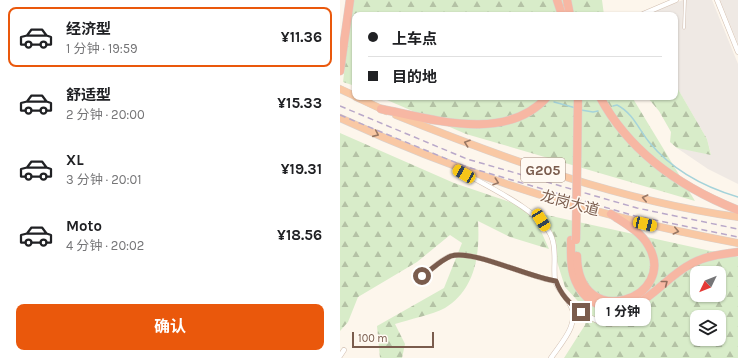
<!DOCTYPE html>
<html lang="zh">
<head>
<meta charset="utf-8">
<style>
  body { margin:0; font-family:Karla,"Noto Sans SC",sans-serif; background:#f2f2f2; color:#202124; height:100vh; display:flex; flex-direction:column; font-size:15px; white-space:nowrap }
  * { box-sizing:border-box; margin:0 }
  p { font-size:13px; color:#757577 }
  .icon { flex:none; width:22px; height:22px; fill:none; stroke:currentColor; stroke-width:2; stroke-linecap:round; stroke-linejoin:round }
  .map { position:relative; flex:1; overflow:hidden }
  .side { display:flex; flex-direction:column; background:#fff; width:340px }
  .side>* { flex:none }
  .banner { position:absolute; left:12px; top:12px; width:326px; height:88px; border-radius:8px; box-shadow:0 1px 3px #0004; display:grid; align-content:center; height:88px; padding:0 16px; background:#fff }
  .needle { width:26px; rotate:227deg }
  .tools { position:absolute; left:350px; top:266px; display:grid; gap:8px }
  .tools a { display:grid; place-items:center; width:36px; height:36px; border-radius:8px; background:#fff; box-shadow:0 1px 3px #0004; font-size:20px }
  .scale { position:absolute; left:12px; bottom:10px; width:82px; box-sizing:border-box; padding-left:4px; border:2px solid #7a5c4d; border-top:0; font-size:11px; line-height:14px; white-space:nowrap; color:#7a5c4d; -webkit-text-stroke:3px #fffaf3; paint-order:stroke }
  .end { position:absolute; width:18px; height:18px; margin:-9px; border:5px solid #7a5c4d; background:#fff; box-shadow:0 0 0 2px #fff }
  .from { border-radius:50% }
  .bubble { position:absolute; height:28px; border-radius:8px; background:#fff; box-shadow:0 1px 3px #0004; font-size:13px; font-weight:700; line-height:28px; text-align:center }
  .car { position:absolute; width:12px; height:24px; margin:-12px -6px; border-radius:5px; box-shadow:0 0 3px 1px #0007; background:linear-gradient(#f5c518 24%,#345 0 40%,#f5c518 0 76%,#345 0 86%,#f5c518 0) }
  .banner b { display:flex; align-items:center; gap:14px; height:38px; font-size:15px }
  .banner b+b { border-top:1px solid #e0e0e0 }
  .banner i { width:10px; height:10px; background:#202124 }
  ul { padding:7px 0 0; list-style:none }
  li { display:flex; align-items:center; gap:12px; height:60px; margin:0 8px 6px; padding:0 8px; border:2px solid transparent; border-radius:8px }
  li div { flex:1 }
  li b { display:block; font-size:15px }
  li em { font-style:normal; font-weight:700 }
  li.on { border-color:#ea580c }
  li>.icon { width:36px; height:36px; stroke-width:1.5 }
  .button { display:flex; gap:8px; margin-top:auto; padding:8px 16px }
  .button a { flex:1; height:46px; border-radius:8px; background:#ea580c; color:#fff; font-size:16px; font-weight:700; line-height:46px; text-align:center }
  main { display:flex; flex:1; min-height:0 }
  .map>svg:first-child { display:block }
  .industrial { fill:#efe9e4 }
  .forest { fill:url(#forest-firs); fill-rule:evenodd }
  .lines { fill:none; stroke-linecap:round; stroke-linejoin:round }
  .stream { stroke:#a5d3da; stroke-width:1.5 }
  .service-casing { stroke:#d1beb0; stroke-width:3 }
  .minor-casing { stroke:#d1beb0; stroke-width:5.5 }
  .trunk-casing { stroke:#dad1cd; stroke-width:8 }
  .motorway-casing { stroke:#dad1cd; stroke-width:9 }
  .service { stroke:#fff; stroke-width:2 }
  .minor { stroke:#fff; stroke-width:4.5 }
  .trunk { stroke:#f9c8a4; stroke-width:7 }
  .motorway { stroke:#f7b7a3; stroke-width:8 }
  .rail { stroke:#b9a8c9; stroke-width:1.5; stroke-dasharray:6 4; stroke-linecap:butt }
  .motorway-bridge-casing { stroke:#dad1cd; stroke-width:9; stroke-linecap:butt }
  .motorway-bridge { stroke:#f7b7a3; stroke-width:8 }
  .oneway { stroke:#9a7763 }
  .oneway2 { stroke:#936e5e }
  .route { stroke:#7a5c4d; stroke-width:5 }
  .labels { text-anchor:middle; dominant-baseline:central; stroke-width:3; stroke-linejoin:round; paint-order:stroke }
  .shield { fill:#fffaf3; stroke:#a28b7f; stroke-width:1 }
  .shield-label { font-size:14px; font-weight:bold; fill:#7a5c4d }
  .street-label { font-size:15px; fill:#7a5c4d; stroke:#fffaf3 }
</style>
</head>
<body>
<main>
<section class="side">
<ul>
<li class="on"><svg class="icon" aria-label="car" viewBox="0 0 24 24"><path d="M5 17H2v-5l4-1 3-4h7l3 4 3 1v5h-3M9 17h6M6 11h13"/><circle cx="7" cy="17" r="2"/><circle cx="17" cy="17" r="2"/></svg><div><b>经济型</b><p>1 分钟 · 19:59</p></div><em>¥11.36</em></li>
<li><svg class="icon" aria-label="car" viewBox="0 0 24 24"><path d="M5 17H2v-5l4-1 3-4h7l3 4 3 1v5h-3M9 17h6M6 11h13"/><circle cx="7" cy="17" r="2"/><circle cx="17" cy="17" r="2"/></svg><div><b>舒适型</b><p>2 分钟 · 20:00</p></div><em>¥15.33</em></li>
<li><svg class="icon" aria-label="car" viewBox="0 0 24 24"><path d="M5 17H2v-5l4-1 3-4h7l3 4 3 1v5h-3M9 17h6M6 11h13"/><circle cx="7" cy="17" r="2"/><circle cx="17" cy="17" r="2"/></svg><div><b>XL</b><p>3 分钟 · 20:01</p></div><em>¥19.31</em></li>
<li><svg class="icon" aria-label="car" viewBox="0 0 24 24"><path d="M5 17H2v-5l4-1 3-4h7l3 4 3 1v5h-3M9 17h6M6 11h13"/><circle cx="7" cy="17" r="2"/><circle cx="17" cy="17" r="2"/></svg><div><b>Moto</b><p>4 分钟 · 20:02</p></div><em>¥18.56</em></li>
</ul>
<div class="button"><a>确认</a></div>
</section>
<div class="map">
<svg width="398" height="358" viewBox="0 0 398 358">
  <defs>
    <pattern id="forest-firs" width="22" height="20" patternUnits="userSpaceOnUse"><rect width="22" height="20" fill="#d8ecc9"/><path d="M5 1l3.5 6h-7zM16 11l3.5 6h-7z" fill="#b4c2a5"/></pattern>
  </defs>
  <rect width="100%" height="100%" fill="#fdf6ec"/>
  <g class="industrial">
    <path d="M343,0H372L398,64V184L368,169L337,148L371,154L367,139L335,84V15H306Z"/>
    <path d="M380,0H398V44Z"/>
  </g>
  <g class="forest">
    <path d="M6,0H262L264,15H15V86L3,82L6,57Z"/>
    <path d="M335,84L367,139L371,155L337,148L330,142L331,132L319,111L307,97H335Z"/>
    <path d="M40,97H292L355,201L126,134Z"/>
    <path d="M0,133L114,183L191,209L209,249L170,237L138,221C140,253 136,289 105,308C92,315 70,319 55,324L65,344L62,358H40L37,326L104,288L122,243L110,235L77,262L18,297L8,322L0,331Z"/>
    <path d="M202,214L398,257V358H224L245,325L247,311L225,287ZM357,273H379V295H357ZM357,317H379V339H357Z"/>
  </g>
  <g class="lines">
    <g class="stream">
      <path d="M214,102L236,108"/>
      <path d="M273,106L277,105C293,113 299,130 309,142C332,170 364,187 398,197"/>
      <path d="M241,110L253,112L258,111"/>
    </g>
    <defs>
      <path id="service" d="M344,28L345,0"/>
      <g id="minor">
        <path d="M377,0L398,52"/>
        <path d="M303,14L336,0"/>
        <path d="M117,169C142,184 203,211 212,238C217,252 213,267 215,281C218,290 225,296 230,304C241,323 221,343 211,358"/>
        <path d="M83,276C91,270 101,259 111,256C132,249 190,278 215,281"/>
        <path d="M230,304C260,325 264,327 300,320"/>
        <path d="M0,356L4,350"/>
      </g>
      <g id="trunk">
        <path d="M0,89L15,96"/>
        <path d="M16,97L46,111"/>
        <path d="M56,115C165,159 281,201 398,217"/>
        <path d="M0,118C127,177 261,218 398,243"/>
      </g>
      <g id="motorway">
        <path d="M217,0L222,15"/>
        <path d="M227,0L230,15"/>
        <path d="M0,71L10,0"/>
        <path d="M260,97C290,153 340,187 398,210"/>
        <path d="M41,109C92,119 166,143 207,97"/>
        <path d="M231,240C231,254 230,269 236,282C246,305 275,316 297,304C317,293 331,274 351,264C365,256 382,254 398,252"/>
        <path d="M237,256C238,334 340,298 308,245C300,231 284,223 271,214"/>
      </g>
    </defs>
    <use href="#service" class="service-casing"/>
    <use href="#minor" class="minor-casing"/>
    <use href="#trunk" class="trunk-casing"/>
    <use href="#motorway" class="motorway-casing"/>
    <use href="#service" class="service"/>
    <use href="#minor" class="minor"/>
    <use href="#trunk" class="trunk"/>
    <use href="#motorway" class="motorway"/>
    <g class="rail">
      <path d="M0,106L127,159L297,208L398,229"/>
      <path d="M0,115L124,166L295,216L398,237"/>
    </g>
    <defs>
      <path id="motorway-bridge" d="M236,240L238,97"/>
    </defs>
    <use href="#motorway-bridge" class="motorway-bridge-casing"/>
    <use href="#motorway-bridge" class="motorway-bridge"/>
  </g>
  <defs><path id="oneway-chevron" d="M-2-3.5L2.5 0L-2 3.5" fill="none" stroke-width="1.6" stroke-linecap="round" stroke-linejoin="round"/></defs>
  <g class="oneway">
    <use href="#oneway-chevron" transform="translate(36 134) rotate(24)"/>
    <use href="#oneway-chevron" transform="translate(127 143) rotate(-161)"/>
    <use href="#oneway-chevron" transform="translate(156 182) rotate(19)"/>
    <use href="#oneway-chevron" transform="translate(305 198) rotate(-167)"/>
    <use href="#oneway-chevron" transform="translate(336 231) rotate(13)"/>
  </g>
  <use class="oneway2" href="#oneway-chevron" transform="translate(325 283) rotate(-38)"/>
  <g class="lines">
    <path class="route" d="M82,276C91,270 101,260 111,256C132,249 190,278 216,281C221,295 229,303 241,312"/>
  </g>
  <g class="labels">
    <rect class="shield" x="181" y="158" width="44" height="24" rx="3"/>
    <g class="shield-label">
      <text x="203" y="170">G205</text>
    </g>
    <g class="street-label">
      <text transform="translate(230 203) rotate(15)">龙岗大道</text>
    </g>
  </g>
</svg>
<div class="tools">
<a><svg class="needle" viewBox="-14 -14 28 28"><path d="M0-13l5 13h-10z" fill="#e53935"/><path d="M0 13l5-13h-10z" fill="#757577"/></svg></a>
<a><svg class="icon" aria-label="layers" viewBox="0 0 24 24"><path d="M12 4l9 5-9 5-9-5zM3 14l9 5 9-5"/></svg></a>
</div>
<div class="scale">100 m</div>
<i class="end from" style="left:82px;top:276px"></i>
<i class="end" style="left:241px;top:312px"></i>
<div class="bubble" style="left:255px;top:298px;width:56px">1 分钟</div>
<i class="car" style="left:124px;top:174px;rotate:300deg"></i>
<i class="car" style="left:201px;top:220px;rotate:148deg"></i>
<i class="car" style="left:305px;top:224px;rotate:103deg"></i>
<div class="banner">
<b><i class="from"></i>上车点</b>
<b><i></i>目的地</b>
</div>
</div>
</main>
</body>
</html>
